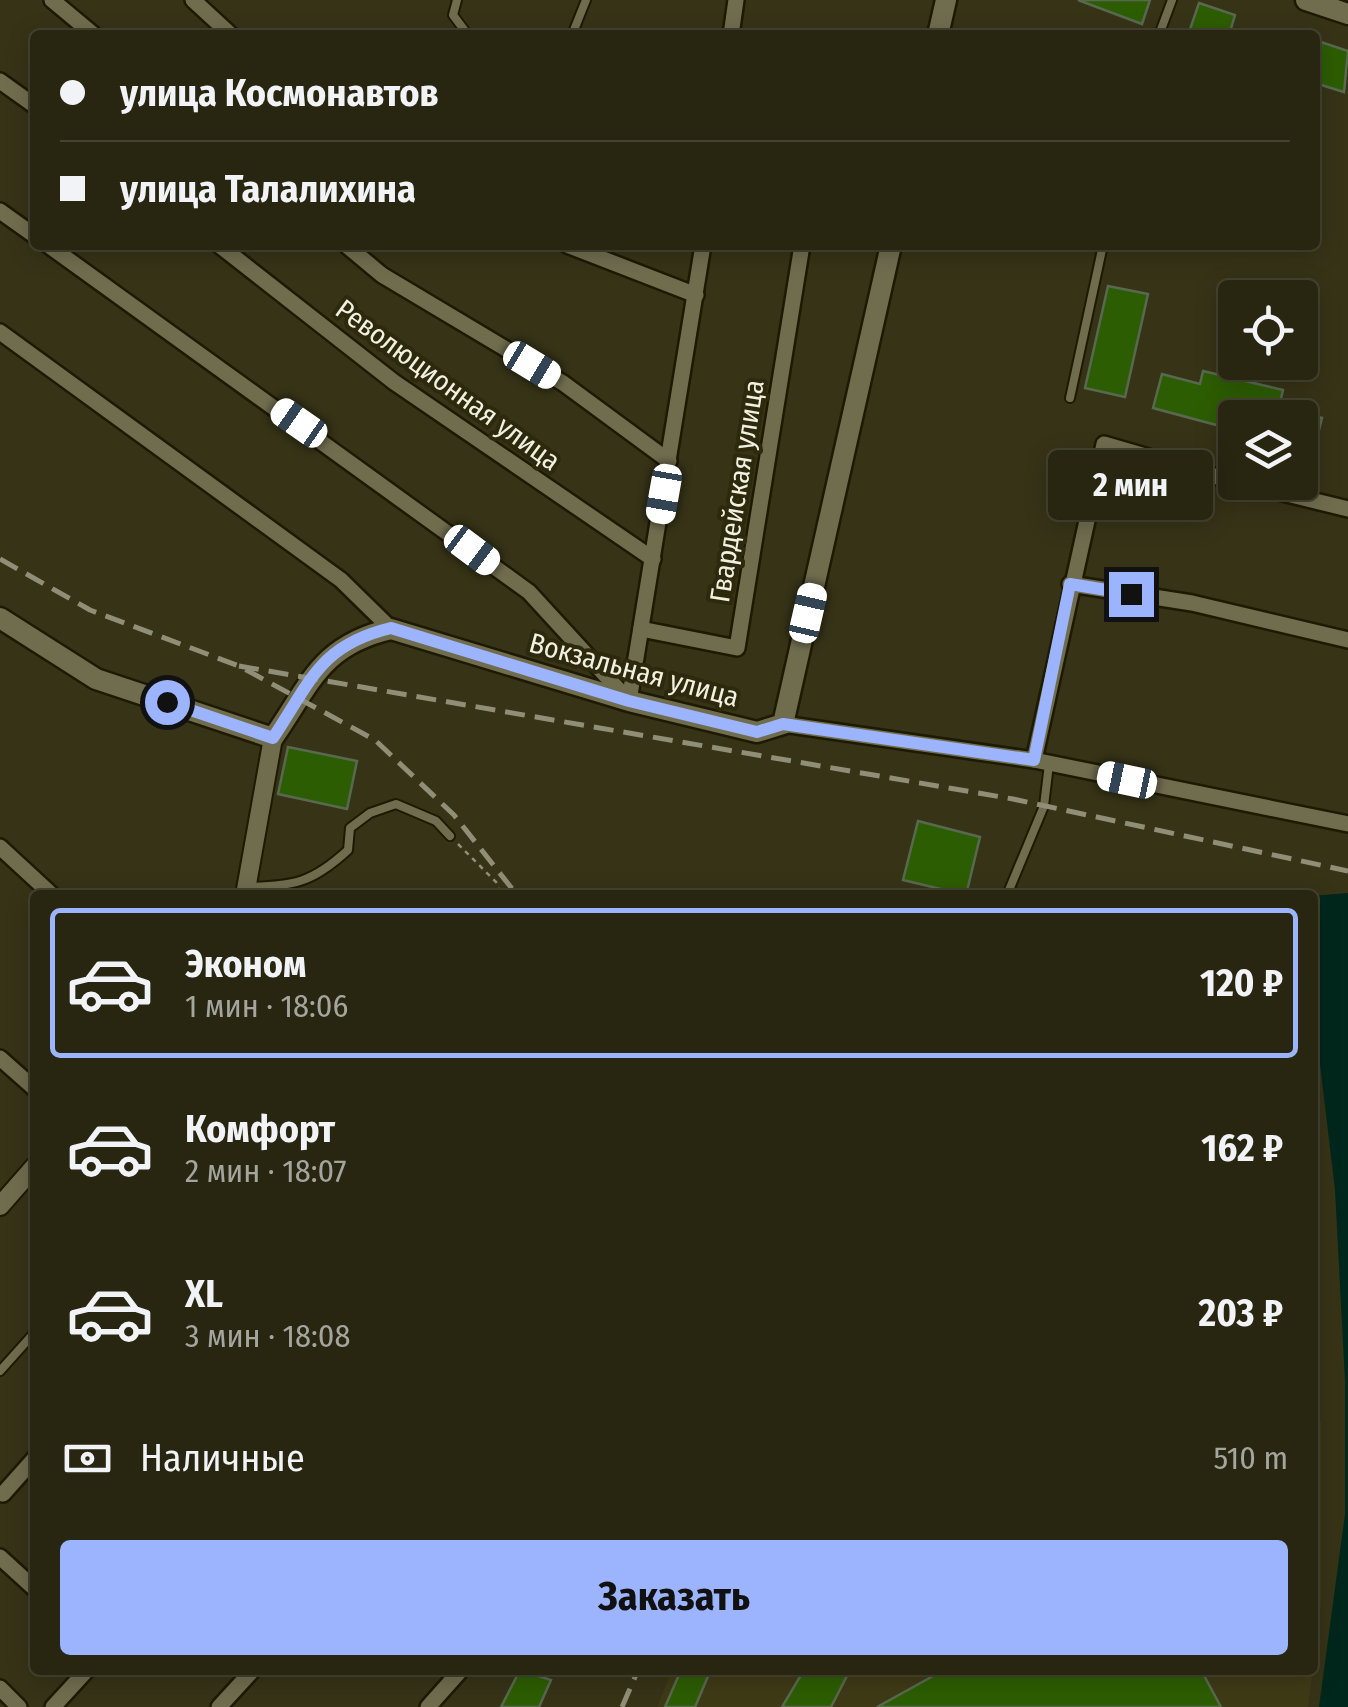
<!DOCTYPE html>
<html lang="ru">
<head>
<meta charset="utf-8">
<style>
  body { margin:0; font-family:"Fira Sans Condensed",sans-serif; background:#34321f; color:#f1f3f6; height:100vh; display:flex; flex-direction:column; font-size:38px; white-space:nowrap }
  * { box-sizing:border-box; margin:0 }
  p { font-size:32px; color:#a5a59f }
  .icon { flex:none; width:55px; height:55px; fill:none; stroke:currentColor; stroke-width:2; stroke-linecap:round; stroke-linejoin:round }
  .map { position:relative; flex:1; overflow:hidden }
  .sheet { position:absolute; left:30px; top:890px; width:1288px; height:785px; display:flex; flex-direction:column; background:#282611; border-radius:10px; box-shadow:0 5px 25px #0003,0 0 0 2px #444331 }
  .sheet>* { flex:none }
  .hud { position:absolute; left:30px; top:30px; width:1290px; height:220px; border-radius:10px; box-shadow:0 5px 25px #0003,0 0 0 2px #444331; display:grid; align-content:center; height:220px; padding:0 30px; background:#282611 }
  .controls { position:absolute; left:1218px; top:280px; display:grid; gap:20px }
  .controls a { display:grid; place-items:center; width:100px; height:100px; border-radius:10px; background:#282611; box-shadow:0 5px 25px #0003,0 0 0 2px #444331; font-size:50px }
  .end { position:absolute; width:45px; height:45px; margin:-22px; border:12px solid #9cb4fd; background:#111; box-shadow:0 0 0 5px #111 }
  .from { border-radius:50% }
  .bubble { position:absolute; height:70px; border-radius:10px; background:#282611; box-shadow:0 5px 25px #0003,0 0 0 2px #444331; font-size:32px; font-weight:700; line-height:70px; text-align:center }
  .car { position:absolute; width:30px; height:60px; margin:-30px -15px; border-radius:12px; box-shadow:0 0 8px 2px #0007; background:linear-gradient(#fff 24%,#345 0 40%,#fff 0 76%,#345 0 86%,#fff 0) }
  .hud b { display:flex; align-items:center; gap:35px; height:95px; font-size:38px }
  .hud b+b { border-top:2px solid #444331 }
  .hud i { width:25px; height:25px; background:#f1f3f6 }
  ul { padding:18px 0 0; list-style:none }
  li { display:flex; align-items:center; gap:30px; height:150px; margin:0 20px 15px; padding:0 10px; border:5px solid transparent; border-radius:10px }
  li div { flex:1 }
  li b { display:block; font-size:38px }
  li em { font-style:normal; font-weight:700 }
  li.selected { border-color:#9cb4fd }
  li>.icon { width:90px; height:90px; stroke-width:1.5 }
  .pay { display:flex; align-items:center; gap:25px; height:110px; padding:0 30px; font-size:38px }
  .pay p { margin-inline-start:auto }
  .action { display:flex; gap:20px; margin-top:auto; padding:20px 30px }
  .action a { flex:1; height:115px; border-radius:10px; background:#9cb4fd; color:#111; font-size:40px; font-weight:700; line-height:115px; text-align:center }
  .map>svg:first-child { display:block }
  .built { fill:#3f3a16 }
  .water { fill:#00271c }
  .building { fill:#2d5d02; stroke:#596950; stroke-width:2.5 }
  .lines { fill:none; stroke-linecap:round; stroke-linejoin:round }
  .service-casing { stroke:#1e1a01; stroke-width:12 }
  .minor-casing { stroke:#1e1a01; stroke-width:20 }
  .tertiary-casing { stroke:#1e1a01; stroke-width:22 }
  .secondary-casing { stroke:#1e1a01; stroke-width:25 }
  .path { stroke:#928f79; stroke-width:2.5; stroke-dasharray:5 5; stroke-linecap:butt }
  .service { stroke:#706d4f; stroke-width:8 }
  .minor { stroke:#706d4f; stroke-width:15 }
  .tertiary { stroke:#706d4f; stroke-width:18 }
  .secondary { stroke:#706d4f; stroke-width:20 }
  .rail { stroke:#918e78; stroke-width:5; stroke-dasharray:20 10; stroke-linecap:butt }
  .route { stroke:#9cb4fd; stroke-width:12 }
  .labels { text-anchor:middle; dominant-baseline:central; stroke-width:8; stroke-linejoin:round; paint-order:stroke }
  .street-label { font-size:28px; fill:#f2f0e0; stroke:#2c290d }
</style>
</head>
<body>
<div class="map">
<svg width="1348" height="1707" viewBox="0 0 1348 1707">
  <rect width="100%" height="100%" fill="#363317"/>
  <path class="built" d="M1313,1421L1321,1422V1604L1308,1707H657L672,1670H1312Z"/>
  <path class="water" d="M1348,893V1707H1319L1345,1514V1381L1335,1190L1313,1005L1312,896Z"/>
  <g class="building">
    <path d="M1078,0H1150L1142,24Z"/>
    <path d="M1199,3L1235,15L1229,35H1188Z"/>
    <path d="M1315,40L1348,51L1344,92L1315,83Z"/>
    <path d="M1108,286L1148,294L1125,397L1085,388Z"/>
    <path d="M1203,371L1283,390L1279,407L1322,418L1314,450L1300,446V418H1235V430L1153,408L1162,374L1200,384Z"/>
    <path d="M288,747L357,761L347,809L278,794Z"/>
    <path d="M918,821L980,837L966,895L903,880Z"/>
    <path d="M520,1670L551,1680L539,1707H501Z"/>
    <path d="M681,1670L709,1674L695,1707H665Z"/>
    <path d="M804,1670H850L831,1707H782Z"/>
    <path d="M944,1670H1201L1221,1707H877Z"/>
  </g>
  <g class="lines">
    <defs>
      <g id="service">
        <path d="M457,0L453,15L468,35"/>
        <path d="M572,35L586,0"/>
        <path d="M1159,35L1172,0"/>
        <path d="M1070,398L1103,245"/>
        <path d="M247,887C294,886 312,883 348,850L350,828L370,813L396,804L436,821L450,836"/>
        <path d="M1007,895L1044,806L1049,764"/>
        <path d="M0,1371L35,1332"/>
      </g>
      <g id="minor">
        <path d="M52,0L94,35"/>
        <path d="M193,0L231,35"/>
        <path d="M731,35L736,0"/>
        <path d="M0,81L35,106"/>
        <path d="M0,211L35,236"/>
        <path d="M48,245L529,592L629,701"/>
        <path d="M219,245L394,382L653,559"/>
        <path d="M346,245L382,275L563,383L669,461"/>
        <path d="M567,245L696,295"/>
        <path d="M0,332L341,580L391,629"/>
        <path d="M1238,482L1348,509"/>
        <path d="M1070,584L1192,603L1348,640"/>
        <path d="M641,629L737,648L802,245"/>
        <path d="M629,701L703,245"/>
        <path d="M783,724L1034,760L1348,824"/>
        <path d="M1034,760L1104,444L1235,482"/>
        <path d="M0,847L52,895"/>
        <path d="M0,1058L35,1089"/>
        <path d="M3,1494L35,1458"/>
        <path d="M0,1557L35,1589"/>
        <path d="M0,1688L19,1707"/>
        <path d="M53,1707L87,1670"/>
        <path d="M219,1707L253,1670"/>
        <path d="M428,1707L461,1670"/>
      </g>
      <g id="tertiary">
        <path d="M245,895L273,738"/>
        <path d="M0,1206L35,1166"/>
      </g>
      <g id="secondary">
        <path d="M1306,0L1348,14"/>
        <path d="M938,35L946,0"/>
        <path d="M0,618L96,679L273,738C311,683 321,645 391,629L629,701L757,732L783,724L891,245"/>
      </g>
    </defs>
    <use href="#service" class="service-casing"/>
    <use href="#minor" class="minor-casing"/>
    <use href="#tertiary" class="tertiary-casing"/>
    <use href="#secondary" class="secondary-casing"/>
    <path class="path" d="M458,844L496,882L501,895"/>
    <use href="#service" class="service"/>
    <use href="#minor" class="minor"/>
    <use href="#tertiary" class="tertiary"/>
    <use href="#secondary" class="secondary"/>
    <g class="rail">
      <path d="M0,559L90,610L239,666L375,740L454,815L517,895"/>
      <path d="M239,666L1013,799L1348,871"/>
      <path d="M622,1707L638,1670"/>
    </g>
  </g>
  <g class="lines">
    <path class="route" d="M167,702L273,738C311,681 320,645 391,628L629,701L757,732L783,724L1034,760L1070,584L1131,594"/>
  </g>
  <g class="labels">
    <g class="street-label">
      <text transform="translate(448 385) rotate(36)">Революционная улица</text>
      <text transform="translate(737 491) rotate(-81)">Гвардейская улица</text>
      <text transform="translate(634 670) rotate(15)">Вокзальная улица</text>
    </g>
  </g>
</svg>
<div class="controls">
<a><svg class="icon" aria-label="locate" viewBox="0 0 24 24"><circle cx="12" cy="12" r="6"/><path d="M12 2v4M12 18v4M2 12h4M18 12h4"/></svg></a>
<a><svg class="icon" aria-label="layers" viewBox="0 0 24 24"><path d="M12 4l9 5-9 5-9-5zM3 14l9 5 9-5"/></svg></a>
</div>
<i class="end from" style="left:167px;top:702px"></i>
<i class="end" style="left:1131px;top:594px"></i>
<div class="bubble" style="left:1048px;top:450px;width:165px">2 мин</div>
<i class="car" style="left:532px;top:365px;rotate:121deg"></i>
<i class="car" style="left:299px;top:423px;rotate:305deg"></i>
<i class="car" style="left:664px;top:494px;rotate:190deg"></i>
<i class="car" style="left:472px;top:550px;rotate:127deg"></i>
<i class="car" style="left:808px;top:613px;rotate:13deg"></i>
<i class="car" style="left:1127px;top:780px;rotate:282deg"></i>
<div class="hud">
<b><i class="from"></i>улица Космонавтов</b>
<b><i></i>улица Талалихина</b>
</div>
<section class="sheet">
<ul>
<li class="selected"><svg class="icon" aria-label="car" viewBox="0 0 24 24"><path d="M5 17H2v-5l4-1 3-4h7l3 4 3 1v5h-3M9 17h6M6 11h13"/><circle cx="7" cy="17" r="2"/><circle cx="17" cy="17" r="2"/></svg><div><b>Эконом</b><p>1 мин · 18:06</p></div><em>120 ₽</em></li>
<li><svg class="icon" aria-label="car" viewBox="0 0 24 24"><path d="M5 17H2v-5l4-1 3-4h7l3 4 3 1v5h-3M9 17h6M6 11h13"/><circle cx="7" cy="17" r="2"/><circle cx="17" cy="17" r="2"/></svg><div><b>Комфорт</b><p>2 мин · 18:07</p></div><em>162 ₽</em></li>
<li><svg class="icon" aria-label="car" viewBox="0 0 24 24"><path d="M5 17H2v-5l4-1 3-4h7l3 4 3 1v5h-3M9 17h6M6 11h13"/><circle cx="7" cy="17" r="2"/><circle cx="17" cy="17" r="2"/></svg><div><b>XL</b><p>3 мин · 18:08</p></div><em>203 ₽</em></li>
</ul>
<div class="pay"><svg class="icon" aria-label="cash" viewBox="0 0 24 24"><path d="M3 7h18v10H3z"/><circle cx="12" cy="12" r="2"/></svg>Наличные<p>510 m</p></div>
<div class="action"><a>Заказать</a></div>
</section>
</div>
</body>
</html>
